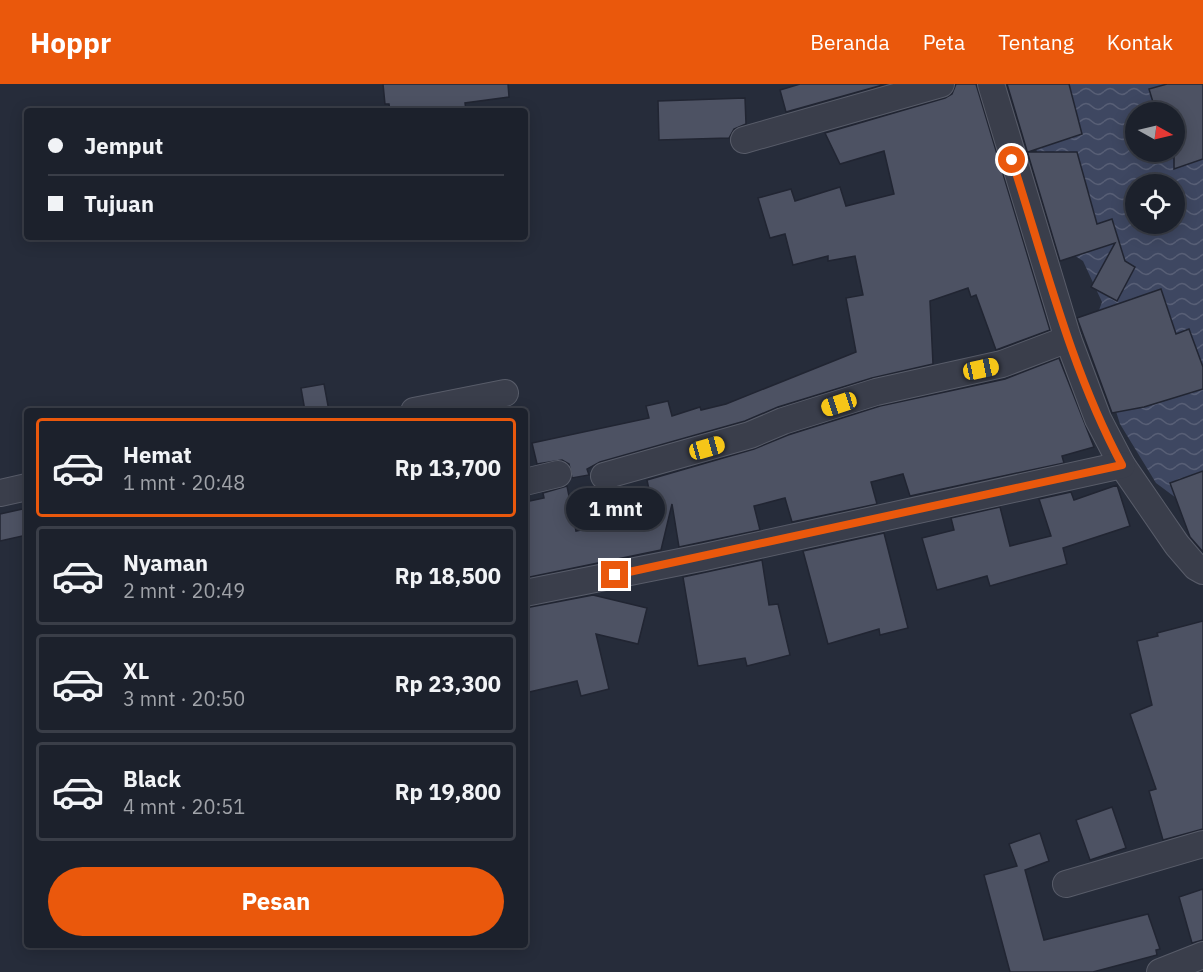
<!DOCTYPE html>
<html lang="id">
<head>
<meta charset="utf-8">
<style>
  body { margin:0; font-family:"IBM Plex Sans",sans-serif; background:#252934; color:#f1f3f6; height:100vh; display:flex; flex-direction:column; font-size:22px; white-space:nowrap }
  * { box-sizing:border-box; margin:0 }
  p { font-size:20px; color:#a0a3a9 }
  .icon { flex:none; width:33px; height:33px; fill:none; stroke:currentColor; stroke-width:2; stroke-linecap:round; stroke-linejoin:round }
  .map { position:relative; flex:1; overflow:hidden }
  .drawer { position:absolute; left:24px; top:324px; width:504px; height:540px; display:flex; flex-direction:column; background:#1c212c; border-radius:6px; box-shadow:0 3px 15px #0003,0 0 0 2px #3a3e48 }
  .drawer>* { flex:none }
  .hud { position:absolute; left:24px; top:24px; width:504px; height:132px; border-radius:6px; box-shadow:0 3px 15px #0003,0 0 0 2px #3a3e48; display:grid; align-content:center; height:132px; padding:0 24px; background:#1c212c }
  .needle { width:39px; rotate:98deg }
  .tools { position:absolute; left:1125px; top:18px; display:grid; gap:12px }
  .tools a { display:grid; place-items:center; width:60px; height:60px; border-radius:50%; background:#1c212c; box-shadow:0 3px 15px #0003,0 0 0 2px #3a3e48; font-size:30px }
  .end { position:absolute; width:27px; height:27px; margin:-14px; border:8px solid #ea580c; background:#fff; box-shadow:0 0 0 3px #fff }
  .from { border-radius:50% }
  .bubble { position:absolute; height:42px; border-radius:21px; background:#1c212c; box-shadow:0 3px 15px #0003,0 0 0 2px #3a3e48; font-size:20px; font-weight:700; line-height:42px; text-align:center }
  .car { position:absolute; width:18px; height:36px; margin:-18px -9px; border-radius:8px; box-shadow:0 0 4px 2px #0007; background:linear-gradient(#f5c518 24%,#345 0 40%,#f5c518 0 76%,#345 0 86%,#f5c518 0) }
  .hud b { display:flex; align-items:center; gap:21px; height:57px; font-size:22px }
  .hud b+b { border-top:2px solid #3a3e48 }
  .hud i { width:15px; height:15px; background:#f1f3f6 }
  ul { padding:10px 0 0; list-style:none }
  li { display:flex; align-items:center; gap:18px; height:99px; margin:0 12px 9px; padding:0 12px; border:3px solid #3a3e48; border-radius:6px }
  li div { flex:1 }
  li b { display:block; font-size:22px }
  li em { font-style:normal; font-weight:700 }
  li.current { border-color:#ea580c }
  li>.icon { width:54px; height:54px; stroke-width:1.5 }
  .action { display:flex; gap:12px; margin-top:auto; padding:12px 24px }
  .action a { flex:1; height:69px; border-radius:36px; background:#ea580c; color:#fff; font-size:24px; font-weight:700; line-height:69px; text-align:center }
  header { display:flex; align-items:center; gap:36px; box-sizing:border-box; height:84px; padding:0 30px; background:#ea580c; color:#fff }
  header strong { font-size:28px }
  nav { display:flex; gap:33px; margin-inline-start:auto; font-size:21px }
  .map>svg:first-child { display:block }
  .water { fill:url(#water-waves); fill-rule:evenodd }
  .building { fill:#4d5263; stroke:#212532; stroke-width:1.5 }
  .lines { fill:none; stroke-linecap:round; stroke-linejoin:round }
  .minor-casing { stroke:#585c69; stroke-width:28 }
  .minor { stroke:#3a3e4b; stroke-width:26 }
  .route { stroke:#ea580c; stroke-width:8 }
</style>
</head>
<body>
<header>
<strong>Hoppr</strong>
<nav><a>Beranda</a><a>Peta</a><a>Tentang</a><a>Kontak</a></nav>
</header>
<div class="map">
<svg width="1203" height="888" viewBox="0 0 1203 888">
  <defs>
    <pattern id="water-waves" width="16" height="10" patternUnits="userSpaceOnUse" patternTransform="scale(1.5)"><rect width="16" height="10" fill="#3e4761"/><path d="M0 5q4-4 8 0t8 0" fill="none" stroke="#585f76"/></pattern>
  </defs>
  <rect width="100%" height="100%" fill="#262c3a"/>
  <path class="water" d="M1017,0H1203V434L1156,399L1120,340L1091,248L1102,218L1083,177L1066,166ZM1136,28H1174V68H1136ZM1136,100H1174V140H1136Z"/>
  <g class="building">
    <path d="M383,0H508L509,13L465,19L466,27H390L389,20H385Z"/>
    <path d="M800,0H886L786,28L780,6Z"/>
    <path d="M956,0H976L1050,246L996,266L976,211L971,213L968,204L930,217L933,280L872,294L778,323L745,337L600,378L587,385L589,391L572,394L569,380L562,376L537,380L532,359L649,334L646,322L668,317L672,332L700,323L701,326L726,320L856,268L846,214L863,211L855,172L828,177V172L793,181L785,150L770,154L758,114L791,105L795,117L840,103L846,122L894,110L884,67L840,80L825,49L945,14L952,10Z"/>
    <path d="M1007,0H1069L1082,50L1028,68H1077L1097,140L1112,135L1125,177L1135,183L1117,217L1091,203L1115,159L1060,177Z"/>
    <path d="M1167,0H1203V75L1174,85V28H1156L1149,5Z"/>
    <path d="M745,14L746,40L734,45L729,54L659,56L658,17Z"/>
    <path d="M1161,205L1176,250L1189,245L1203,283V305L1144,323L1112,329L1077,234Z"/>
    <path d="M1059,274L1094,363L1062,372L1064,379L910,412L903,390L871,398L877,420L792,438L785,414L754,422L760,446L679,463L672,420L661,466L525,494V418L544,414L543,409L567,402L576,447L654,430L647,396L754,365L788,351L880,322L1005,295Z"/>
    <path d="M324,300L329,327H305L301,304Z"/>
    <path d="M1203,387V468L1190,453L1170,399Z"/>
    <path d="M1117,401L1130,442L1063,464L1067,480L990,502L987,492L937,506L922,454L954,446L951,434L1000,423L1010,462L1051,452L1039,415L1071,408L1074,416Z"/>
    <path d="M27,424V451L0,457V430Z"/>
    <path d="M884,449L908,544L880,551L879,545L828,560L803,467Z"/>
    <path d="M762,476L769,521L778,520L790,571L747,582L745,574L698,582L683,493Z"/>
    <path d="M593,511L647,524L638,560L596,550L609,605L581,612L577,597L525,609V524Z"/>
    <path d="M1203,537V745L1163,756L1149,707L1156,705L1130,630L1152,621L1137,557L1158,552L1157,549Z"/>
    <path d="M1112,723L1126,764L1090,776L1076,736Z"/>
    <path d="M1040,749L1049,777L1025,786L1044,856L1148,830L1160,865L1156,866L1157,871L1093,888H1010L984,791L1017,782L1009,760Z"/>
    <path d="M1203,805V856L1192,859L1179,813Z"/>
  </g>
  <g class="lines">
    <defs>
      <g id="minor">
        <path d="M991,0L1068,255L1098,335L1122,381L1177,461L1196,483L1203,487"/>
        <path d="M744,56L941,0"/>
        <path d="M414,327L505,309"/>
        <path d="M604,392L750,351L783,337L876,308L1002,280L1068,255"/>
        <path d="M525,398L558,390"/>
        <path d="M0,409L27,403"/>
        <path d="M525,509L705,473L1122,381"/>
        <path d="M1066,800L1203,760"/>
        <path d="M1160,888L1203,871"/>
      </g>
    </defs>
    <use href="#minor" class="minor-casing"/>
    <use href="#minor" class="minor"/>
  </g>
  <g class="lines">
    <path class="route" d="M615,491L1122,381C1071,286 1045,179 1012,76"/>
  </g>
</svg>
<div class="tools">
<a><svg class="needle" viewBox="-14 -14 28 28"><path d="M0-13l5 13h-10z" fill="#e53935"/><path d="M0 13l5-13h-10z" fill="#a0a3a9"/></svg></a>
<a><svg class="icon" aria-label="locate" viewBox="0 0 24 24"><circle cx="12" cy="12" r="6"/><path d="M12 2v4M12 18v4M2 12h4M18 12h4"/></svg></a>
</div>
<i class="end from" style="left:1012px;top:76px"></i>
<i class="end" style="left:615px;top:491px"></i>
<div class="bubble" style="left:566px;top:404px;width:99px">1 mnt</div>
<i class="car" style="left:981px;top:285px;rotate:78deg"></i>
<i class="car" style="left:839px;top:320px;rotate:252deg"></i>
<i class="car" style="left:707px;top:364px;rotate:74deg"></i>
<div class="hud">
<b><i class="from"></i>Jemput</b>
<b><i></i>Tujuan</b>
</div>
<section class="drawer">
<ul>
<li class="current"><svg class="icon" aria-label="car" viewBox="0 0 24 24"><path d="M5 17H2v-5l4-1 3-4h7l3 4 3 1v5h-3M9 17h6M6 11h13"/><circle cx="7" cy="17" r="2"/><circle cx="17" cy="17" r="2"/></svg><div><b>Hemat</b><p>1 mnt · 20:48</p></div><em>Rp 13,700</em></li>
<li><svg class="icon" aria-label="car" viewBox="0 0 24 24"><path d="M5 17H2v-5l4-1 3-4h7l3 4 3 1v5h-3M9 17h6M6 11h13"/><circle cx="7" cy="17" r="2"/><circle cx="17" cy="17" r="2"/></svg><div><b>Nyaman</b><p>2 mnt · 20:49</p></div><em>Rp 18,500</em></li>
<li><svg class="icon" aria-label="car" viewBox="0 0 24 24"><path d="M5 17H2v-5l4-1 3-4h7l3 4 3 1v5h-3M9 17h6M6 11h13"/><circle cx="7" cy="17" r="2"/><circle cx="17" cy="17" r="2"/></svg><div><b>XL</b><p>3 mnt · 20:50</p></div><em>Rp 23,300</em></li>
<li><svg class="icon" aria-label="car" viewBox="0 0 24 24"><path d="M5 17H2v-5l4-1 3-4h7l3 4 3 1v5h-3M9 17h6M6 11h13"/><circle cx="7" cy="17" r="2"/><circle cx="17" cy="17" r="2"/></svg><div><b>Black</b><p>4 mnt · 20:51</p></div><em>Rp 19,800</em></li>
</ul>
<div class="action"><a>Pesan</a></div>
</section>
</div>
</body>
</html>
